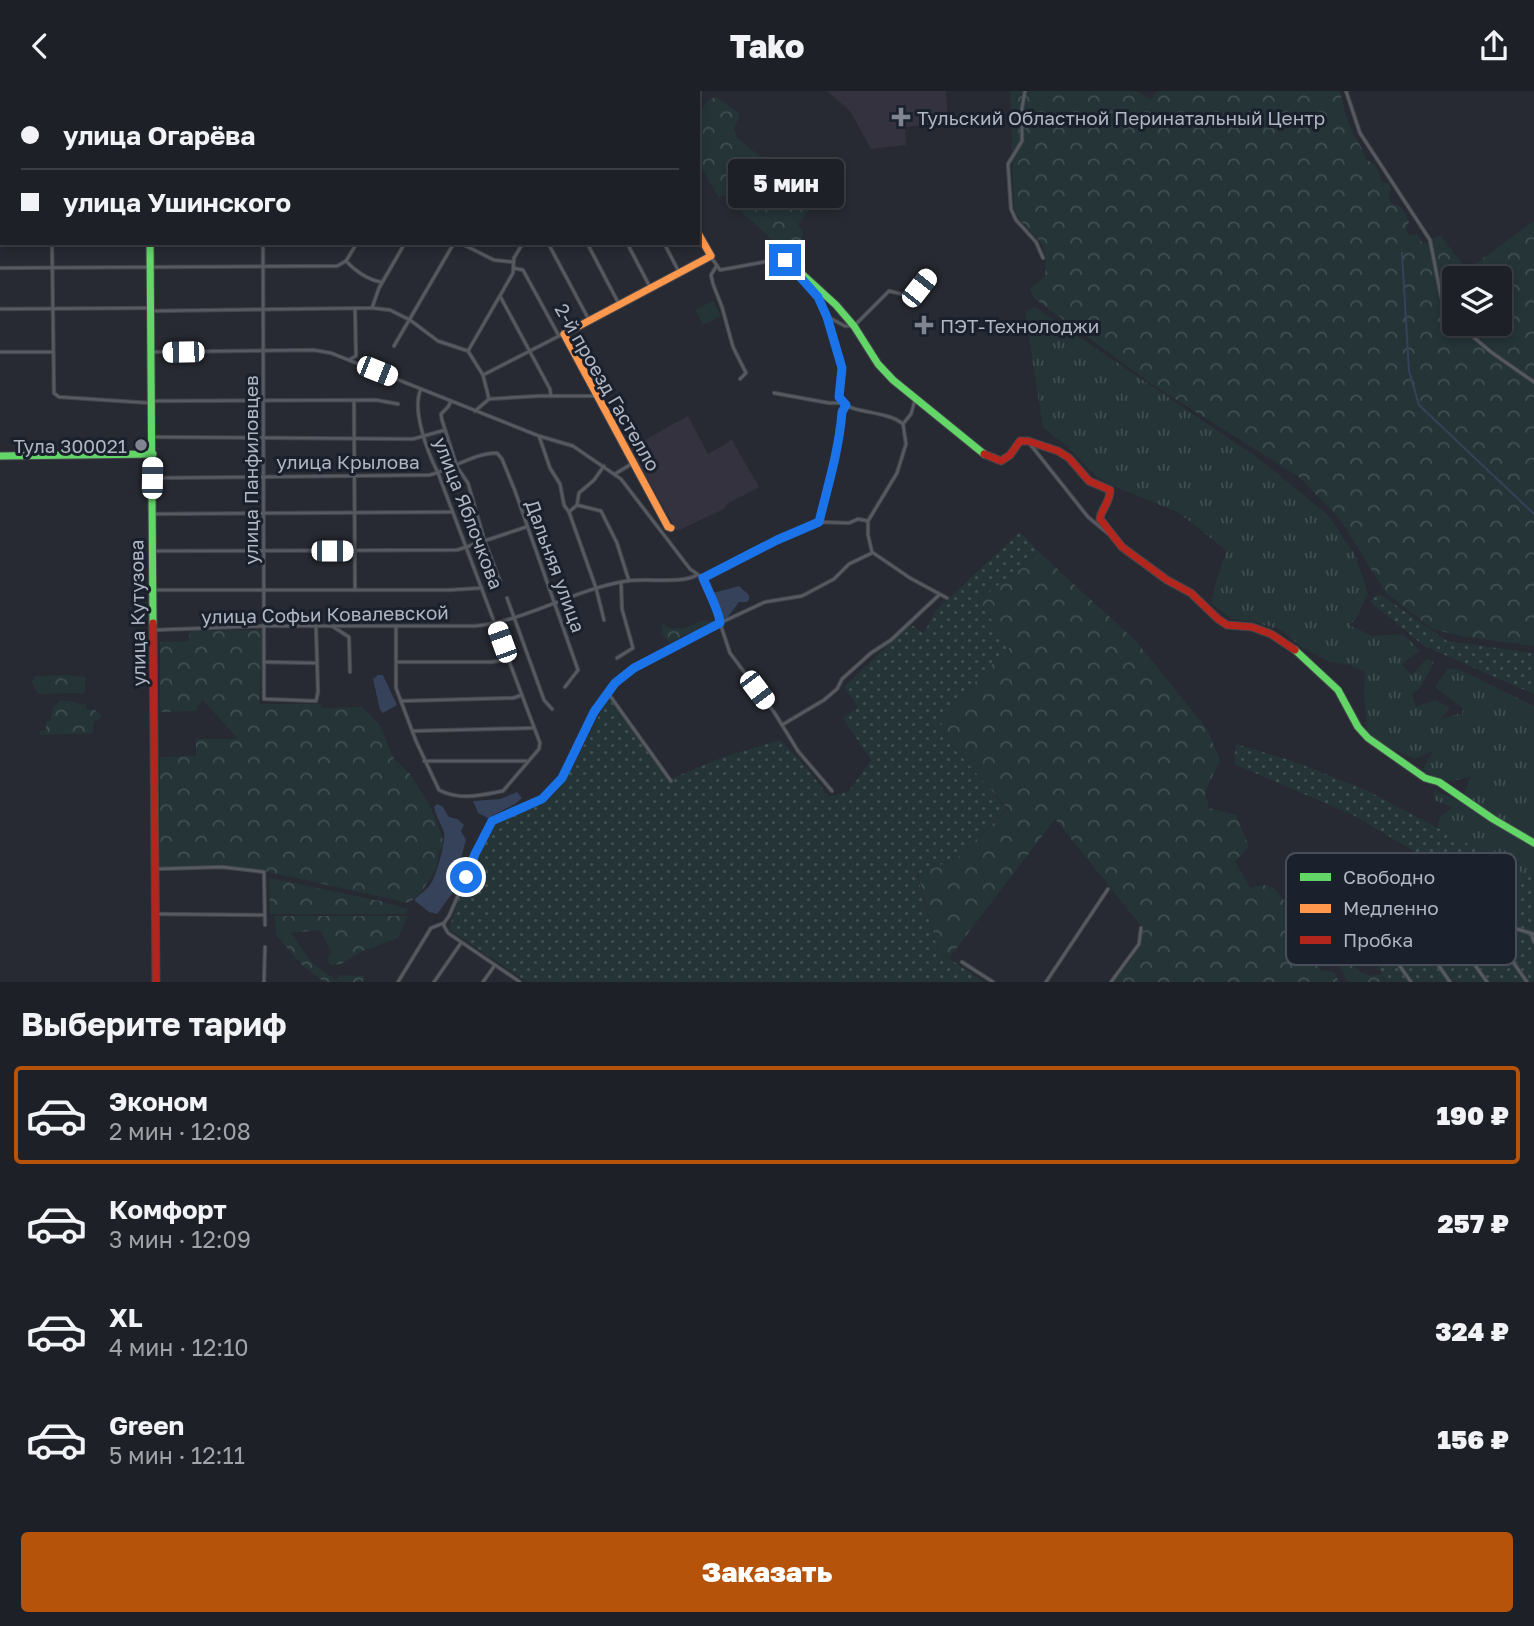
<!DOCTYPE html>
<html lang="ru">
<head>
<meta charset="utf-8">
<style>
  body { margin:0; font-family:"Golos Text",sans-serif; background:#25282e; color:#f1f3f6; height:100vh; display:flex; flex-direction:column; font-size:26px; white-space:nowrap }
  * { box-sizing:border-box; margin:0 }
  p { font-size:23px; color:#a0a3a7 }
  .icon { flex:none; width:38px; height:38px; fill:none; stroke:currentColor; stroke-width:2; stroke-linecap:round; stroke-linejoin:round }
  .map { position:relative; height:891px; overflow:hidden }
  .side { display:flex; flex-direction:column; background:#1d2026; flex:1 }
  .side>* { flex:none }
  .top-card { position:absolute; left:0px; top:0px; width:700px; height:154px; box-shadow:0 4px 10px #0003,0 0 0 2px #3b3e43; display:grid; align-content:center; height:154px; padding:0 21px; background:#1d2026 }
  .controls { position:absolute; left:1442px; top:175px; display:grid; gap:14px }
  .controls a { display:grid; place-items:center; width:70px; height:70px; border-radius:7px; background:#1d2026; box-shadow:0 4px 10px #0003,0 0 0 2px #3b3e43; font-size:35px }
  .end { position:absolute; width:32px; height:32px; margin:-16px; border:9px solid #1a73e8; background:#fff; box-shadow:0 0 0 4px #fff }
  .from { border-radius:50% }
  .bubble { position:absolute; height:49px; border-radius:7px; background:#1d2026; box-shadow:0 4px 10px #0003,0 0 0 2px #3b3e43; font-size:23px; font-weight:800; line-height:49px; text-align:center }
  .car { position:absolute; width:21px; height:42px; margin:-21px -10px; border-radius:9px; box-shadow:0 0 5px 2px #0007; background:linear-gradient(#fff 24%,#345 0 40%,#fff 0 76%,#345 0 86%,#fff 0) }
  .top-card b { display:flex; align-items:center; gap:24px; height:66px; font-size:26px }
  .top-card b+b { border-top:2px solid #3b3e43 }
  .top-card i { width:18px; height:18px; background:#f1f3f6 }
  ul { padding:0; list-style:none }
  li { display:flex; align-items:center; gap:21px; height:98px; margin:0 14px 10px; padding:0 7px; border:4px solid transparent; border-radius:7px }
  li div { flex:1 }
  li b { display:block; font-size:26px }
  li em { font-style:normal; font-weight:800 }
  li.selected { border-color:#b45309 }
  li>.icon { width:63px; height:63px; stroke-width:1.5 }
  h2 { padding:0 21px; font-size:32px; line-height:84px }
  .primary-button { display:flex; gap:14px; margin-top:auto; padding:14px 21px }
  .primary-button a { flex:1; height:80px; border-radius:7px; background:#b45309; color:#fff; font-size:28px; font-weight:800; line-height:80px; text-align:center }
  header { display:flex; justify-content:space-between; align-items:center; height:91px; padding:0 21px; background:#1d2026; font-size:32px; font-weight:800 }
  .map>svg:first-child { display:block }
  .medical { fill:#34323e }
  .grass { fill:url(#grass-tufts) }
  .forest { fill:url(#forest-crowns); fill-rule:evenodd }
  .garden { fill:url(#garden-dots) }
  .pitch { fill:#243437 }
  .water { fill:#35425a }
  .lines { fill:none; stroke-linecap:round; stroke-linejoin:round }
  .stream { stroke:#35425a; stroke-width:2 }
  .street-casing { stroke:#43454c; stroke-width:4.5 }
  .fast-casing { stroke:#43454c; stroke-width:9 }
  .slow-casing { stroke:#43454c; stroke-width:9 }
  .jam-casing { stroke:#43454c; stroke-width:9 }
  .street { stroke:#565a61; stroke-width:2.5 }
  .fast { stroke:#63d668; stroke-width:7 }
  .slow { stroke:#ff974d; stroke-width:7 }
  .jam { stroke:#b3261e; stroke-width:7 }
  .route { stroke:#1a73e8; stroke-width:9 }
  .poi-dot { fill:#808591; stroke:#1a212c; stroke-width:2.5 }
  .labels { text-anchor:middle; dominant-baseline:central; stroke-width:6; stroke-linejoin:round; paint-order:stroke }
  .poi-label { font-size:19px; fill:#b0b6c4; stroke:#1a212c; text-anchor:start }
  .street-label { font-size:19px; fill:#b0b6c4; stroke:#1a212c }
  .key { fill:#1a212c; stroke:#474e5a; stroke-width:2 }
  .key-label { font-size:19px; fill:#b0b6c4 }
</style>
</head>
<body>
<header><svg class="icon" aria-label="back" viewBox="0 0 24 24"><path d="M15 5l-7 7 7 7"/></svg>Tako<svg class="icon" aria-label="share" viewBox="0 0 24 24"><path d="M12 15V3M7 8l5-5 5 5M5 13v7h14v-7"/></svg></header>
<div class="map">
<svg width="1534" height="891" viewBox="0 0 1534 891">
  <defs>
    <pattern id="grass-tufts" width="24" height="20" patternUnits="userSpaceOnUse" patternTransform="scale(1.75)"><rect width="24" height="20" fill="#243437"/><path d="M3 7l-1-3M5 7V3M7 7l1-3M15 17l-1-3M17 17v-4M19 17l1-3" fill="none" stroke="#414f52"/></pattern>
    <pattern id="forest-crowns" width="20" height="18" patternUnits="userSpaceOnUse" patternTransform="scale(1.75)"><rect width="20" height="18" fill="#243437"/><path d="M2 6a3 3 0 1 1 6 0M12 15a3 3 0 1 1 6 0" fill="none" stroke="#414f52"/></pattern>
    <pattern id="garden-dots" width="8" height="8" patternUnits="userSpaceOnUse" patternTransform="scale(1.75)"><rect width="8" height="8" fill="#243437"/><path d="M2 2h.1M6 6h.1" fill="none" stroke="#414f52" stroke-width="1.8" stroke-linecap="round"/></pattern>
  </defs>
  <rect width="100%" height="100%" fill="#272a32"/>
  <g class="medical">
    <path d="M827,0H946L948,32L905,36L906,54L871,58L850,20Z"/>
    <path d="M688,325L708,363L732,349L759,396L727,413L724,418L677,440L630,357Z"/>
  </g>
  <path class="grass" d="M1035,216L1258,367L1329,425L1355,464L1368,502L1356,528L1349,534L1372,545L1403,543L1420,560L1402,573L1412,584L1427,567L1434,572L1419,598L1412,603L1416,616L1435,609L1450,617L1441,628L1457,623L1462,625L1463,618L1435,596L1448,577L1458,578L1534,615V792L1437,738L1440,726L1453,716L1434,709V699L1461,711L1471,685C1450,692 1442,693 1423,678L1433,660L1415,668L1392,658L1368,642L1364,606L1365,581L1351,574L1329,571L1300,555L1281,539L1254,531L1231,528L1211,512L1219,480L1227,460L1179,422L1116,396L1096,385L1067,355L1043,337L1025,221Z"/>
  <g class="forest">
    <path d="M1010,0H1137L1151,9L1157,0H1340C1343,14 1346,27 1352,40C1356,50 1363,56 1365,67C1379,77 1378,76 1382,91L1388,92L1391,97L1388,106L1392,113L1401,116L1409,131L1406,138L1409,144L1417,143L1423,153L1440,144L1467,179L1534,130V555L1467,546L1432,538L1386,502L1339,427L1299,386L1153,294L1034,207L1030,198L1045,185C1049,137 1028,151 1014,117ZM1454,187H1500V233H1454Z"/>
    <path d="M716,6L740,23L734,38L737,47L810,105L814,112L798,133L803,141L801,152L796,156L778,154L723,104L719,107L698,71V22L709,9Z"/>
    <path d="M1041,463L1136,550L1207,638L1220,669L1205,701L1209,717L1236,724L1249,756L1235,770L1250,797L1264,794L1273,797L1293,819L1309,840L1320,879L1334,881L1339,891H1114C1125,875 1145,857 1142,836L1055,728L949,867L938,859L918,784L958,766L1008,718L938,638L977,588L1010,556L978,509Z"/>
    <path d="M704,529L716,531V534L699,542C688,538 680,549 670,551L660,542L663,536L661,531L669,537H684Z"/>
    <path d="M263,539L259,613H321L322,617L362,616L379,633L394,668L410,683L430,715L441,742L444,754L439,761L436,778L422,800L409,812L264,780L220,774L160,776V666L196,665V648H238L202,608L196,620L160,621V551L189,550V540Z"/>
    <path d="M70,584L85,586V602L38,603L32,591L35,585Z"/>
    <path d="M61,609L75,611L81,614L86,613V618L95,619L102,626L93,631V642L40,644V640L46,639V630H50L53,617Z"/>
    <path d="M269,787L380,810L408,818L405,823H270Z"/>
    <path d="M274,825H407L398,847L360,861L341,873L330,874L327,867L332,862L320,839L291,842L312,872L336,889L339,884L364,885L363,891H324L302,874L277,845Z"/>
    <path d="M1345,872C1363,877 1360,889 1381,883L1385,891H1348L1338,873Z"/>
  </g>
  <g class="garden">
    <path d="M1020,441L1041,463L978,509L1010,556L977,588L938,638L1007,718L958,766L917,784L938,860L984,891H527L449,838C457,816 479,743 498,732C517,719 543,718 558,698C581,670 589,634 612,605L668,689L726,665L780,649L806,676L829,706L849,700L871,669L843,627L858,616L844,596L910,533L924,542L936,519Z"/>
    <path d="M1380,503L1447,550L1534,562V603L1424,555L1369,510Z"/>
    <path d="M1236,653L1295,671L1366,699L1534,788V891H1386L1370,859L1343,844L1312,819L1445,790L1415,761L1353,724L1234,673Z"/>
  </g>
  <path class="pitch" d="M713,210L721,225L703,234L695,219Z"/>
  <g class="water">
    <path d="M739,495L749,504V508L747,511H739L727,527H724L712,508L713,502Z"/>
    <path d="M378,584H383L397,614L383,622L380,619L373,588Z"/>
    <path d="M517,701L522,707L515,713L488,727L478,722L473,710L500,708Z"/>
    <path d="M437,713L442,715L449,726L457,728L464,734L461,740L466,749L456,785V797L437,823L429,821L414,809C419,803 426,800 430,794C436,787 446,750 444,742C442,733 436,727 434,716Z"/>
  </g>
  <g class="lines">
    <path class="stream" d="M1402,162L1409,280L1419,314L1534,423"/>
    <defs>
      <g id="street">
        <path d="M48,0V2"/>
        <path d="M1025,0L1022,17V50L1008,73L1011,118L1016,129L1036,151L1043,167"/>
        <path d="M1346,0L1360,42L1430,149L1441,205L1446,221L1454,229"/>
        <path d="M0,1L46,0"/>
        <path d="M0,45H2"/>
        <path d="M0,91L2,90"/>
        <path d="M0,136H2"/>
        <path d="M52,152L54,302L59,306L150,312"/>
        <path d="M263,152L264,608L316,610L318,601L316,535"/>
        <path d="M460,152L494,169L513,171"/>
        <path d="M548,152L589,229"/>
        <path d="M587,152L619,213"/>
        <path d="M627,152L650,196"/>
        <path d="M664,152L679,181"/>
        <path d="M711,166L720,179L780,168L789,172"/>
        <path d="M346,170C354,179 368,189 381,191"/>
        <path d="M716,176L711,184L713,193L722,216L733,256L746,282L740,288"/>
        <path d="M0,177L337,175L346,170L357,152"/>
        <path d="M513,177L523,179L559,245L564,243"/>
        <path d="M793,178C801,188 810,197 818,207C830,222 836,250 841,268C844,281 833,300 842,311C853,323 886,319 903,333L906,353L897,382L868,430V444L872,461L910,487L947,507"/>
        <path d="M500,205L550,298L551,305"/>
        <path d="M372,217L390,219L410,229L438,250L468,260L483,284L489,308"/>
        <path d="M0,218L151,217"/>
        <path d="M151,220L372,217L379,197L405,152"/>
        <path d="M828,226L845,235H854L889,200L910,205L914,203L931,181"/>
        <path d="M1458,233L1491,261L1534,291"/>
        <path d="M394,255L454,152"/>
        <path d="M468,260L513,182L514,167L523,152"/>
        <path d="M0,261H53"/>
        <path d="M151,261L313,259L331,262L539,345L573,355L621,388L690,478L703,487L710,507L721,527L718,534L634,577L615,592L608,602L671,690"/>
        <path d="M349,269L356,265L355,217"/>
        <path d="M485,283L559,245"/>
        <path d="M774,302L829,312H843"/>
        <path d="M152,310L376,309L398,313"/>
        <path d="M354,310L355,499"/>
        <path d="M451,310L448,316L441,323L442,329L457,376L468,392L485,451L500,490"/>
        <path d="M475,320L489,308L539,305H596"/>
        <path d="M903,333L911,323L915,309"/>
        <path d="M539,345L550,377L560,393L564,414L569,421L596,497L604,529"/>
        <path d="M152,346L413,348L445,339"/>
        <path d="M1030,353L1088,426L1111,445"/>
        <path d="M615,383L633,372"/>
        <path d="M152,387L430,384C452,378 474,362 497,362L502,368L515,400L578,579L565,596"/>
        <path d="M577,414L579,402L594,389L604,375"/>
        <path d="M569,421L577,414L601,420L617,452L629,490"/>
        <path d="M152,423L453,421"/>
        <path d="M819,431C828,394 839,359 842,321L846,314"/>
        <path d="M152,460L457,459L526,436"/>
        <path d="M703,486L777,449L819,431L849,432L858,428L868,430"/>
        <path d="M154,499H449L482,497"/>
        <path d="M507,507L544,609L552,618"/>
        <path d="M332,535L349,546L350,581"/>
        <path d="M396,536V597L416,650L439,699C460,710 481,704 503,700L539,658L540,652L438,382C428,362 411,319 421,298"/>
        <path d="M154,539L265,535H475C527,530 574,498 627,490C646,487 683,493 697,484"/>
        <path d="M617,567L633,557L622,518L621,491"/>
        <path d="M264,571L316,572"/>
        <path d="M396,571H492L508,568"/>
        <path d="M401,610L513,607L522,604"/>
        <path d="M782,634L824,609L837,598L842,588L871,562L891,549L939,504"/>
        <path d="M414,640L533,637"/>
        <path d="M424,670H526"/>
        <path d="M832,700L798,660L774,621L730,562L720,532L765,511L802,505L834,488L849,473L872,462"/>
        <path d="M156,778L222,776L264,781L265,834"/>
        <path d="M1478,821L1527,891"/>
        <path d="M157,823L265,824"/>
        <path d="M1443,829L1487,891"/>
        <path d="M444,832V835L448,842L520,891"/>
        <path d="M1412,836L1450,891"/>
        <path d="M1531,842L1534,851"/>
        <path d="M1350,843L1381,847L1403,838L1478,821L1489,823L1510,836L1534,843"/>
        <path d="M1381,848L1411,891"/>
        <path d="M962,871L993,891"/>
        <path d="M264,891L265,856"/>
        <path d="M398,891L431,837L444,832L449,825L489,735C503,719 529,718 546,705C570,686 578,651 592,625C597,617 603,610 608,602"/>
        <path d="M434,891L461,852"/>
        <path d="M483,891L495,874"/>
        <path d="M1046,891L1108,798"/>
        <path d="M1111,891L1139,853L1141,837"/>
      </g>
      <g id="fast">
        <path d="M148,0V2"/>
        <path d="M661,2L664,0"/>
        <path d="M150,152L153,532"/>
        <path d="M789,171L836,214L854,235L878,273L893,289L984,363"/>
        <path d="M0,365L153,363"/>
        <path d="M1295,559L1338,599L1358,636L1368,647L1425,687L1439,691L1493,728L1534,752"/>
      </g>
      <g id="slow">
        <path d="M683,2L684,0"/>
        <path d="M671,437L668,436L564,243L711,165L698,142"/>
      </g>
      <g id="jam">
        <path d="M509,0V2"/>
        <path d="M984,363L1001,370L1010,364L1020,350H1028L1058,360L1069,367L1089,390L1110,399C1110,413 1101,417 1100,428L1122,456L1167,489L1191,502L1218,528L1227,534L1252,536L1271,543L1295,559"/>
        <path d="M153,532L156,891"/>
      </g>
    </defs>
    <use href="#street" class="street-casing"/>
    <use href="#fast" class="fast-casing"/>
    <use href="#slow" class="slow-casing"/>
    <use href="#jam" class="jam-casing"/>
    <use href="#street" class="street"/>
    <use href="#fast" class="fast"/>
    <use href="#slow" class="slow"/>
    <use href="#jam" class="jam"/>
  </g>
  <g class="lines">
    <path class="route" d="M466,786L475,763L492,730L542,708L562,687L594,621L615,592L634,577L720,532C720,522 707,497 703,487L777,449L819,431C828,394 839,359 842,321L846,314L839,306L842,277L827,226L818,206L785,169"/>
  </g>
  <g class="poi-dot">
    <path d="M897.5 15.5h7v7h7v7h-7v7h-7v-7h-7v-7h7z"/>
    <path d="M920.5 223.5h7v7h7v7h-7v7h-7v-7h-7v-7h7z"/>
    <circle cx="141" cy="354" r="7"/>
  </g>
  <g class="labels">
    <g class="poi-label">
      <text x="917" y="26">Тульский Областной Перинатальный Центр</text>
      <text x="940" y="234">ПЭТ-Технолоджи</text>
      <text x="127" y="354" text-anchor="end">Тула 300021</text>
    </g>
    <g class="street-label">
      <text transform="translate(608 296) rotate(60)">2-й проезд Гастелло</text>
      <text x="348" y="370">улица Крылова</text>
      <text transform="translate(250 379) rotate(-90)">улица Панфиловцев</text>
      <text transform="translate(469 422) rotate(69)">улица Яблочкова</text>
      <text transform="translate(556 475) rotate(70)">Дальняя улица</text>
      <text transform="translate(137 522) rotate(-91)">улица Кутузова</text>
      <text transform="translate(325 523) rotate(-1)">улица Софьи Ковалевской</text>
    </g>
  </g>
  <rect x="1286" y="762" width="230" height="112" rx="10" class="key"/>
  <rect x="1300" y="782" width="31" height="8" fill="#63d668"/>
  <rect x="1300" y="813" width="31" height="9" fill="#ff974d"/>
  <rect x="1300" y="845" width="31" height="8" fill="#b3261e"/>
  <g class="key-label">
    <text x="1343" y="793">Свободно</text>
    <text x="1343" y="824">Медленно</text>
    <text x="1343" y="856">Пробка</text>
  </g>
</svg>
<div class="controls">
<a><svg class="icon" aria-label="layers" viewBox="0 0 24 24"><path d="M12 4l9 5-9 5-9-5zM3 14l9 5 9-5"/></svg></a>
</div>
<i class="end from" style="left:466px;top:786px"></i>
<i class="end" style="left:785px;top:169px"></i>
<div class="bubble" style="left:728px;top:68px;width:116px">5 мин</div>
<i class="car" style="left:919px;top:197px;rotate:38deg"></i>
<i class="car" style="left:183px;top:261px;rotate:269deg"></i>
<i class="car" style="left:377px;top:280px;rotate:112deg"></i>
<i class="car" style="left:152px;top:387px;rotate:1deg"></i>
<i class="car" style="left:332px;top:460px;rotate:90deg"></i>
<i class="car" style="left:502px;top:551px;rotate:340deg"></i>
<i class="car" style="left:757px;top:599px;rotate:143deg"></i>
<div class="top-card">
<b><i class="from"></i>улица Огарёва</b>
<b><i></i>улица Ушинского</b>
</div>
</div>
<section class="side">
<h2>Выберите тариф</h2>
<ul>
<li class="selected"><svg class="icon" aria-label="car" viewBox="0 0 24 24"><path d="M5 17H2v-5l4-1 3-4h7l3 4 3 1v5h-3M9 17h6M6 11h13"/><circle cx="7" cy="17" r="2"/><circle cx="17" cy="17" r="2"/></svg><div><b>Эконом</b><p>2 мин · 12:08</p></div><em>190 ₽</em></li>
<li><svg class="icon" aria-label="car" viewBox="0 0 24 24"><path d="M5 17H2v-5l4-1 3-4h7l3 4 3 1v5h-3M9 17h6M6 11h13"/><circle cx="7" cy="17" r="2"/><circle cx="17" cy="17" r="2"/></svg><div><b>Комфорт</b><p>3 мин · 12:09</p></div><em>257 ₽</em></li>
<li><svg class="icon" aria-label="car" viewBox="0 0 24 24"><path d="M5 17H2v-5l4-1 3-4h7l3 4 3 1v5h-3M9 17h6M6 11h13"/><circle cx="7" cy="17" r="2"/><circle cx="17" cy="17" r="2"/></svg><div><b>XL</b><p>4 мин · 12:10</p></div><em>324 ₽</em></li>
<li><svg class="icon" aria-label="car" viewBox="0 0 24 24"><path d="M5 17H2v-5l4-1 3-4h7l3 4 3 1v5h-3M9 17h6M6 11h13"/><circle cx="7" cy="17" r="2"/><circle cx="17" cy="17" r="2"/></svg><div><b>Green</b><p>5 мин · 12:11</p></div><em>156 ₽</em></li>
</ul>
<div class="primary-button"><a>Заказать</a></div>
</section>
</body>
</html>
